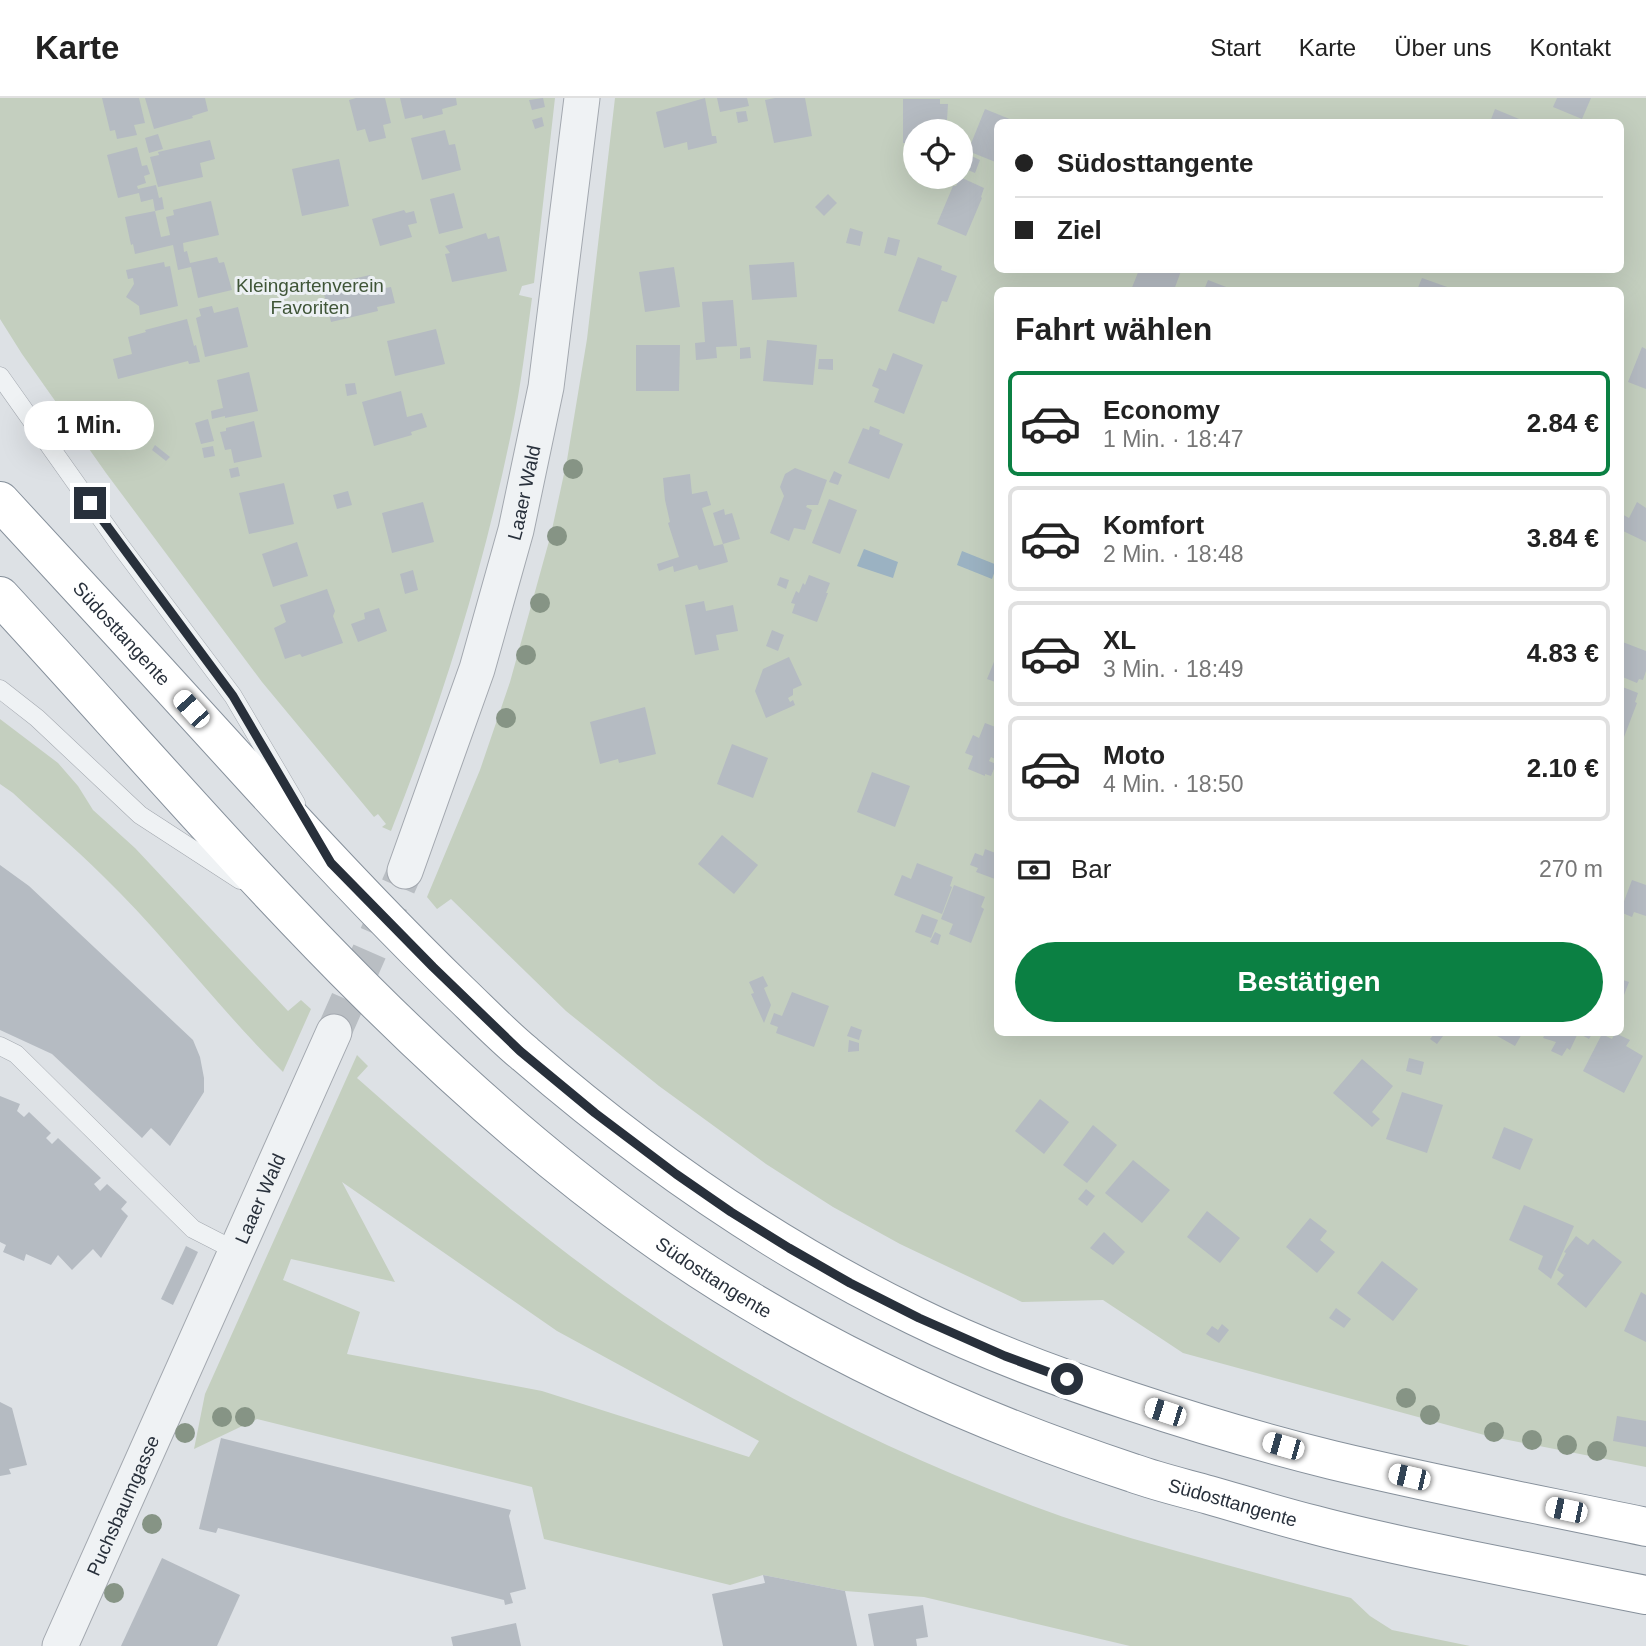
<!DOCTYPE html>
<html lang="de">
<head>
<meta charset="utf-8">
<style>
  body { margin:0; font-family:Helvetica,sans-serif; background:#f6f6f6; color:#222; height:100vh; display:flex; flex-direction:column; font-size:26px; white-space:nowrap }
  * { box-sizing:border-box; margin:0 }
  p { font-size:23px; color:#767676 }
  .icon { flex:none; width:38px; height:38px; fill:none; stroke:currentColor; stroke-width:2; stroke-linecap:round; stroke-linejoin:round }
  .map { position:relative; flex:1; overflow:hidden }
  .panel { position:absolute; left:994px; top:189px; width:630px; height:749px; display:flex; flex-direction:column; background:#fff; border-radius:10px; box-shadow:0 7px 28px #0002 }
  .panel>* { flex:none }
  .hud { position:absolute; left:994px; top:21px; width:630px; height:154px; border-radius:10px; box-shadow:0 7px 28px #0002; display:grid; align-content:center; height:154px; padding:0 21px; background:#fff }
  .tools { position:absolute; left:903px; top:21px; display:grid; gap:14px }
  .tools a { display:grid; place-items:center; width:70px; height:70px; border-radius:50%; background:#fff; box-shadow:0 7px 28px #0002; font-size:35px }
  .end { position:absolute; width:32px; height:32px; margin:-16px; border:9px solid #28303b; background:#fff; box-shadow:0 0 0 4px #fff }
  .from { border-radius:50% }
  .bubble { position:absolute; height:49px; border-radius:24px; background:#fff; box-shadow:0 7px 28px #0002; font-size:23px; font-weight:700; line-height:49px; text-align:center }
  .car { position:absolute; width:21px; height:42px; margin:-21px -10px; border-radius:9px; box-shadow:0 0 5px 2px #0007; background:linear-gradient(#fff 24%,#345 0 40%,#fff 0 76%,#345 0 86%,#fff 0) }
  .hud b { display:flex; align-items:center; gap:24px; height:66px; font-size:26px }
  .hud b+b { border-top:2px solid #e0e0e0 }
  .hud i { width:18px; height:18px; background:#222 }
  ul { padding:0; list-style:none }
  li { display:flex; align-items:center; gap:21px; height:105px; margin:0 14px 10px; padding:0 7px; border:4px solid #e0e0e0; border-radius:10px }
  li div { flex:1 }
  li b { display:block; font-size:26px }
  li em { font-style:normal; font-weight:700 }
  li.active { border-color:#0b8043 }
  li>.icon { width:63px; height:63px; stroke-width:1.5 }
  h2 { padding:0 21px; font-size:32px; line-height:84px }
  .pay { display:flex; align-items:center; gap:18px; height:77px; padding:0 21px; font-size:26px }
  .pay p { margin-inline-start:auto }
  .action { display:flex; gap:14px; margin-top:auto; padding:14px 21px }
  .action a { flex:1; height:80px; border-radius:42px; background:#0b8043; color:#fff; font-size:28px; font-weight:700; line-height:80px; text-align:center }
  header { display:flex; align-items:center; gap:42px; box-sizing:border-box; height:98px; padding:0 35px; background:#fff; border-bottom:2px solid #e0e0e0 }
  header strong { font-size:33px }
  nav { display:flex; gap:38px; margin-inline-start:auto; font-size:24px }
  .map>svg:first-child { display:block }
  .green { fill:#c4cfbf; fill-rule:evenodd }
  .water { fill:#9bb2c2 }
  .building { fill:#b5bbc2 }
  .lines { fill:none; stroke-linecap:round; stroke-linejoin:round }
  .minor-tunnel { stroke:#b9bec3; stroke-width:35; stroke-dasharray:35 18; stroke-linecap:butt }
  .service-casing { stroke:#a3a8af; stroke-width:19 }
  .minor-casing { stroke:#a3a8af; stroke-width:37 }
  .motorway-casing { stroke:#86909b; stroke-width:40 }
  .service { stroke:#eff2f4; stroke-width:18 }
  .minor { stroke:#eff2f4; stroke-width:35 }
  .motorway { stroke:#fff; stroke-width:38 }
  .tree { fill:#869485 }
  .route { stroke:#28303b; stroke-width:9 }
  .labels { text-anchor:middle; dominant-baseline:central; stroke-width:6; stroke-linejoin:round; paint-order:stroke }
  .park-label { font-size:19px; fill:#3f5537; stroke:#ecf0f3 }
  .street-label { font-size:19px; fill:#28303b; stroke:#ecf0f3 }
</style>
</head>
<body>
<header>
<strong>Karte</strong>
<nav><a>Start</a><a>Karte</a><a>Über uns</a><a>Kontakt</a></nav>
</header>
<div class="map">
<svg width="1646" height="1548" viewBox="0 0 1646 1548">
  <rect width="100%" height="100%" fill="#dde1e5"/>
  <g class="green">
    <path d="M0,0H555L534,185L522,188L519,197L532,200C526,244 521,288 512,331C484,468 443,603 391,733L382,729L386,726L378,716L374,719L262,584L106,375L22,256L0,221Z"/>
    <path d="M615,0H1646V1369L1488,1338L1183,1255L1103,1202L1022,1204L900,1146L833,1109L766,1066L659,988L566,913L451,801L437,811L427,799L480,672L510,584L551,436L567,362L587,241ZM998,24H1620V172H998ZM915,33H961V79H915ZM998,192H1620V934H998Z"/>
    <path d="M0,621L58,665L78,688L93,712L135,750L288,913L301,902L311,911L283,974C220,912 167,840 103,778C74,749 43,723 13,695L0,686Z"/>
    <path d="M357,957L368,968L357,980C437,1051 518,1120 604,1183C733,1277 884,1352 1033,1408C1081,1426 1130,1440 1180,1454C1237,1470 1293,1485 1351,1500L1370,1518L1392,1532L1470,1548H1130L924,1499L845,1493L763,1477L730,1487L544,1441L532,1389L257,1321L194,1351L205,1296ZM342,1084L557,1233L759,1343L749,1359L542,1293L347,1256L360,1214L283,1182L291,1161L395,1184Z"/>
  </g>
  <g class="water">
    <path d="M864,451L898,464L893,480L857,468Z"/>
    <path d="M962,453L997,467L992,481L957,467Z"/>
  </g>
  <g class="building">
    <path d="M102,0H139L145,25L134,27L137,37L117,41L115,32L110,33Z"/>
    <path d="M145,0H205L208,13L192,18L193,20L154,31Z"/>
    <path d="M356,0H385L391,25L383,27L386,40L369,44L365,31L357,33L349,2Z"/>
    <path d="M400,0H456L457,7L442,11L443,16L423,21L422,17L405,21Z"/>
    <path d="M543,0L545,9L532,12L529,2Z"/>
    <path d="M705,0L712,38H716L717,45L688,52L687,44L664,50L656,14Z"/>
    <path d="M717,0H747L749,8L720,14Z"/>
    <path d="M775,0H805L812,38L774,45L765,2Z"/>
    <path d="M1557,0H1591L1582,21L1553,9Z"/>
    <path d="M903,1H940V6H948L947,22L940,21V33H915V57H906V45H903Z"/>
    <path d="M985,11L1017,24H998V65L968,53Z"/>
    <path d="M1495,11L1524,23L1523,24H1490Z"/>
    <path d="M746,13L748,23L738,25L736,14Z"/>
    <path d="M542,19L544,28L535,31L532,22Z"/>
    <path d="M445,32L449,47L455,46L461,72L422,82L411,40Z"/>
    <path d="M158,36L163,51L149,55L145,40Z"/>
    <path d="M210,42L215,61L200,65L203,79L158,89L150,59L159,57L158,54Z"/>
    <path d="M137,49L142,68L147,67L150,76L144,78L146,85L137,88L138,91L156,87L159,100L162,99L164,111L155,113L161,139L170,137L166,119L174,117L173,112L211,103L219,137L183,145L184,154L187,153L190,165L217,159L219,165L224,164L232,192L198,200L191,169L178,172L173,147L135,156L133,146L131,147L125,119L155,113L153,101L141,104L139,95L118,100L107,57Z"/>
    <path d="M961,53L980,62L975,75L961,69Z"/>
    <path d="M339,61L349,108L302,118L292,71Z"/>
    <path d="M960,79L984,90L981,99L982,100L966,138L937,126L953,88H956Z"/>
    <path d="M454,95L463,130L439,136L430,101Z"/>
    <path d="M828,96L837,105L824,118L815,109Z"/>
    <path d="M404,112L406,115L414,113L417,125L408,127L412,139L380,148L372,121Z"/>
    <path d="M850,130L863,134L860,148L846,145Z"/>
    <path d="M486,135L488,141L499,138L507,173L452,184L445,156L450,155L445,148Z"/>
    <path d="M888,139L900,142L896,158L884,155Z"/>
    <path d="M918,159L942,168L941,172L957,178L947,204L942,203L934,226L898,213Z"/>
    <path d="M164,164L165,169L170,168L178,208L140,217L139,208L126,199L134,186L133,180L128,181L126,172Z"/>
    <path d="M794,164L797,199L752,202L749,167Z"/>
    <path d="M674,169L680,209L645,214L639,174Z"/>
    <path d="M1139,172H1177L1181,173L1174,192H1131Z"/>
    <path d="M370,177L374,192L391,189L395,205L377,209L378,213L331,224L322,188Z"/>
    <path d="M1422,180L1450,190L1449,192H1417Z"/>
    <path d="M1208,182L1234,192H1204Z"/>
    <path d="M733,202L737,248L716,249L717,260L696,262L695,245L705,244L702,204Z"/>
    <path d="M212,208L214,215L238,209L248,249L205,259L196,220L201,218L199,211Z"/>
    <path d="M187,221L194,248L196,247L200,264L189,266L188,263L118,281L113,261L132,256L128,239L146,234L145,232Z"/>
    <path d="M436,231L445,266L395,278L387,243Z"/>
    <path d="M767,242L817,247L813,287L763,283Z"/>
    <path d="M636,247H680L679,293H636Z"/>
    <path d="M750,249L751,260L740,261V250Z"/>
    <path d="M1642,249L1646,251V291L1628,284Z"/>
    <path d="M893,255L923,267L904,316L874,304L879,291L872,288L879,270L886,273Z"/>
    <path d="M819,261H833V272L818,271Z"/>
    <path d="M249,274L258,313L225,320V318L212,321L211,313L223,310L217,282Z"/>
    <path d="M355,285L357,296L347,298L345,286Z"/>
    <path d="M401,293L407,319L422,315L427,329L411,334L412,337L374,348L362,304Z"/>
    <path d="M208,321L214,343L201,346L195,325Z"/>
    <path d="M254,323L262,359L234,365L231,351L225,352L220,334L226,333V330Z"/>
    <path d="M870,328L880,332L879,336L903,346L889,381L848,365L863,330L869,332Z"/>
    <path d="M155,347L170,359L166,363L152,352Z"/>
    <path d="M213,348L215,358L204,360L202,350Z"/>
    <path d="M238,369L240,378L231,380L229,371Z"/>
    <path d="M795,370L827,382L818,407H807L806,409L812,412L805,432L794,430L789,443L770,435L784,398L780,389L785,376Z"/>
    <path d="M834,373L842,377L838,387L829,384Z"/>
    <path d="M690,376L692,396L707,393L711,407L702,410L714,448L723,446L713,415L724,411L725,417L732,415L740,441L723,446L728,464L699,472L697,467L674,474L673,468L659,473L657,466L679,459L668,425L670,424L665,402L663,380Z"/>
    <path d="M284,385L294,426L249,436L239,395Z"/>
    <path d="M348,393L352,407L337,411L333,397Z"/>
    <path d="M829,401L857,412L840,456L812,445Z"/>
    <path d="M423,404L434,444L392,455L382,415Z"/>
    <path d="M1637,404L1646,410V444L1623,433L1620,437V415L1629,420Z"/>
    <path d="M297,444L308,478L273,489L262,456Z"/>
    <path d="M413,472L418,492L405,496L400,476Z"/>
    <path d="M809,477L830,485L826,495H828L817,524L792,515L795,506L791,505L796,493L799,495L803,485L805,487Z"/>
    <path d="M780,479L789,482L786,491L777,487Z"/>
    <path d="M327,491L335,513L333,518L343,545L302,559L300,556L285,561L274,530L286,524L280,507Z"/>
    <path d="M704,503L706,513L733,507L738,533L716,537L719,552L695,557L685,507Z"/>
    <path d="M379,510L387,533L358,544L351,526L365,521L364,515Z"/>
    <path d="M772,532L784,537L778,553L766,548Z"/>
    <path d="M1620,543L1646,553V573L1643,582L1639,581L1637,585L1620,578Z"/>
    <path d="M998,554V585L987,581Z"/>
    <path d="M789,559L802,587L793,591V597L788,600L790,604L793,602L795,607L766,620L755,593L763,571Z"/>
    <path d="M1620,588L1638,595L1635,604L1637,605L1621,647Z"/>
    <path d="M645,609L656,656L619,665L618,661L600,666L590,624Z"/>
    <path d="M985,625L998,630V638L994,648L998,649V654L995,661L991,659L989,663L996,666L991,678L985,676V678L968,671L973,658L965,655L973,637L979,640Z"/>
    <path d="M732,646L768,660L753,700L717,686Z"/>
    <path d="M872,674L910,688L895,729L857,714Z"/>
    <path d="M722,737L758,767L734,796L698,766Z"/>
    <path d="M985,751L998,756V773L995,781L976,774L978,770L970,767L975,755L983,758Z"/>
    <path d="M917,765L953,779L950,788L952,789L942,816L894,797L902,777L911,781Z"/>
    <path d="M0,767L29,788L193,942L200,959L204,980V994L170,1048L151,1030L142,1040L52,956L0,932Z"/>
    <path d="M1632,782L1646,787V818L1634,814L1632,819L1620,814Z"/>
    <path d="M954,787L985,799L981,809L984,811L971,845L949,836L953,826L941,821Z"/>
    <path d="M922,816L938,822L931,840L915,834Z"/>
    <path d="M935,834L941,837L938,847L930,844Z"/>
    <path d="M763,878L768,888L764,890L771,907L764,925L751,896L754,895L749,884Z"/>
    <path d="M1620,881L1629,884L1621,905H1620Z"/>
    <path d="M792,894L829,908L814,949L776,935L778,929L770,926L774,915L782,918Z"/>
    <path d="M851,928L862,932L859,942L847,938Z"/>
    <path d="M1436,934L1443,938L1437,946L1430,941Z"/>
    <path d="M1490,934H1523L1515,948Z"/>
    <path d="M1546,934H1593L1589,941L1578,935L1570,952L1567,950L1562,958L1551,953L1556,944L1543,940Z"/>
    <path d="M1615,935L1630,942L1626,948L1643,958L1624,995L1583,973L1602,936L1612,941Z"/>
    <path d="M849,942L859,945V953L848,954Z"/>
    <path d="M1409,960L1424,964L1421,977L1406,973Z"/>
    <path d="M1362,961L1393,988L1372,1014L1380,1021L1372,1029L1333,995Z"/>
    <path d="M1402,994L1443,1007L1427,1055L1386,1041Z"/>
    <path d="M0,998L20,1006L17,1013L24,1019L29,1014L51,1035L46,1040L52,1046L58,1040L101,1080L94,1086L100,1093L107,1086L127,1104L121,1111L128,1118L101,1160L93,1151L72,1172L58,1157L51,1167L26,1156L24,1163L3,1154L6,1147L0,1144Z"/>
    <path d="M1040,1001L1069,1024L1044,1056L1015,1033Z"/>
    <path d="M1093,1027L1117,1047L1087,1085L1063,1067Z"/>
    <path d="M1504,1029L1533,1041L1520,1072L1492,1060Z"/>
    <path d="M1133,1062L1170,1092L1142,1125L1105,1095Z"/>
    <path d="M1086,1091L1095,1098L1087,1108L1078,1101Z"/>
    <path d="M1524,1107L1574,1128L1551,1181L1538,1171L1543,1158L1509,1142Z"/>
    <path d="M1207,1113L1240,1140L1220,1165L1187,1139Z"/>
    <path d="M1310,1120L1327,1133L1320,1142L1335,1154L1317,1175L1286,1149Z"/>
    <path d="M1104,1134L1125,1154L1113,1167L1090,1150Z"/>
    <path d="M1576,1138L1588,1147L1593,1141L1622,1164L1586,1210L1557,1186L1564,1177L1557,1172L1566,1155L1564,1154Z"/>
    <path d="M186,1148L198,1154L173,1207L161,1201Z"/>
    <path d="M1382,1163L1418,1191L1393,1223L1357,1195Z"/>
    <path d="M1641,1194L1646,1197V1244L1624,1233Z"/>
    <path d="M1336,1210L1351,1221L1344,1230L1329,1220Z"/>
    <path d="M1222,1226L1229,1232L1219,1245L1206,1236L1212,1228L1218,1232Z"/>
    <path d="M0,1304L12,1310L27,1367L9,1371L11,1376L0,1378Z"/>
    <path d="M1617,1318L1646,1323V1349L1613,1343Z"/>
    <path d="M221,1340L511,1412L509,1418L526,1491L510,1495L513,1505L505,1507L504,1502L218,1430L216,1435L199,1431Z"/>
    <path d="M162,1460L240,1497L217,1548H121Z"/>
    <path d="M763,1477L845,1493L857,1548H723L712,1496L765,1485Z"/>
    <path d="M923,1507L928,1539L916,1541L917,1548H874L868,1516Z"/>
    <path d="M516,1525L521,1548H453L451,1539Z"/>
  </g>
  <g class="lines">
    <path class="minor-tunnel" d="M334,934L405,773"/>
    <defs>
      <g id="service">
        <path d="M0,278L119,446L233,598L296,705"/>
        <path d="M0,591L37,620L140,717L240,782"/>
        <path d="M0,948L16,956L193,1131L236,1153"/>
      </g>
      <g id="minor">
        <path id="s1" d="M405,773L477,571L516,432L546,289L582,0"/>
        <path id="s2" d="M60,1548L334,934"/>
      </g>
      <g id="motorway">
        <path id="s3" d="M0,403C89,499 177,595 265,692C328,761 392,829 459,894C481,915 502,937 525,956C644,1059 773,1149 915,1218C984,1252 1057,1279 1130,1303C1196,1325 1264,1345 1332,1362C1436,1387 1541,1407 1646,1429"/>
        <path id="s4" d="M0,498C204,719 397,956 644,1133C792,1240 960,1318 1133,1375C1158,1384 1184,1390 1209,1397C1244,1407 1279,1418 1315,1427C1363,1440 1412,1450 1461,1460C1522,1472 1584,1485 1646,1497"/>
      </g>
    </defs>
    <use href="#service" class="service-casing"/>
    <use href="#minor" class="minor-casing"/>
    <use href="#motorway" class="motorway-casing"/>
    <use href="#service" class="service"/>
    <use href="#minor" class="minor"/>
    <use href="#motorway" class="motorway"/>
  </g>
  <g class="tree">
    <circle cx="573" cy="371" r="10"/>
    <circle cx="557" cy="438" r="10"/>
    <circle cx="540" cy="505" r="10"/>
    <circle cx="526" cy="557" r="10"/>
    <circle cx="506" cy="620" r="10"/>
    <circle cx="1406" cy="1300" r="10"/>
    <circle cx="1430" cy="1317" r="10"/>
    <circle cx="222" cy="1319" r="10"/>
    <circle cx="245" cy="1319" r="10"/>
    <circle cx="1494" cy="1334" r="10"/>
    <circle cx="185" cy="1335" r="10"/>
    <circle cx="1532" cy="1342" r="10"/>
    <circle cx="1567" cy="1347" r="10"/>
    <circle cx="1597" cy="1353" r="10"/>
    <circle cx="152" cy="1426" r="10"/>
    <circle cx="114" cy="1495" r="10"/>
  </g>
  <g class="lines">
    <path class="route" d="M90,405L233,598L331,765L433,869L520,953L595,1015L676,1076L731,1114L789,1150L850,1185L919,1220L1005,1258L1067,1281"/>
  </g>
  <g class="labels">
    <g class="park-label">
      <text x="310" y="187">Kleingartenverein<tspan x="310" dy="22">Favoriten</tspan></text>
    </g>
    <g class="street-label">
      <text stroke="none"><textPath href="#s1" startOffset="397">Laaer Wald</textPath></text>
      <text stroke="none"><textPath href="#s3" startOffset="180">Südosttangente</textPath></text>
      <text stroke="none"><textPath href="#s2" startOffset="490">Laaer Wald</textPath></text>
      <text stroke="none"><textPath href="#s4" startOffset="990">Südosttangente</textPath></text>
      <text stroke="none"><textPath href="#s4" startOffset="1558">Südosttangente</textPath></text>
      <text stroke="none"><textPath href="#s2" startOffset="154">Puchsbaumgasse</textPath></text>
    </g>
  </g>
</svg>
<div class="tools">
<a><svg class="icon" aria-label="locate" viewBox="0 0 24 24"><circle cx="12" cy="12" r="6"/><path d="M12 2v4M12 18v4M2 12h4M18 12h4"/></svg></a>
</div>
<i class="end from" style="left:1067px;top:1281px"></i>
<i class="end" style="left:90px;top:405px"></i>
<div class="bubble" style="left:24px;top:303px;width:130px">1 Min.</div>
<i class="car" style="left:191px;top:611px;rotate:318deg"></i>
<i class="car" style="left:1165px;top:1314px;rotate:288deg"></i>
<i class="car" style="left:1283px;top:1348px;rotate:286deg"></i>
<i class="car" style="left:1409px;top:1379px;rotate:283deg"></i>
<i class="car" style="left:1566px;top:1412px;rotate:282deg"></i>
<div class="hud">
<b><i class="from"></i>Südosttangente</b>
<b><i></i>Ziel</b>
</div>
<section class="panel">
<h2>Fahrt wählen</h2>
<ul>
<li class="active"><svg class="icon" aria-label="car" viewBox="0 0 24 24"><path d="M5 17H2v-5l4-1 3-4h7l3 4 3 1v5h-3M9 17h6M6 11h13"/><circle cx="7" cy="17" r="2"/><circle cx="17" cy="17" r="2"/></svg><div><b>Economy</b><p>1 Min. · 18:47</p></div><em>2.84 €</em></li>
<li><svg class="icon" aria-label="car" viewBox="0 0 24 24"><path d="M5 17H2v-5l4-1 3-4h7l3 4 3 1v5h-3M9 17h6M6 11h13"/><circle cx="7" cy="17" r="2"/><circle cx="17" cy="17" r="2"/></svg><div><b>Komfort</b><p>2 Min. · 18:48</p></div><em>3.84 €</em></li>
<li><svg class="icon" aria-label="car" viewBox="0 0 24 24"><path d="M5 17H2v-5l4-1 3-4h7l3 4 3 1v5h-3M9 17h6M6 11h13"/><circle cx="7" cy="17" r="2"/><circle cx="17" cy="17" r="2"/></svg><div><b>XL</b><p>3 Min. · 18:49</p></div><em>4.83 €</em></li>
<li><svg class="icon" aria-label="car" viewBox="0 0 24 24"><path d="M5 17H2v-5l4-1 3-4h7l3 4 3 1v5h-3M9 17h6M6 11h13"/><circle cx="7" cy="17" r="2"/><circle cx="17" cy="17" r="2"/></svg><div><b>Moto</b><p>4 Min. · 18:50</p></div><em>2.10 €</em></li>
</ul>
<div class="pay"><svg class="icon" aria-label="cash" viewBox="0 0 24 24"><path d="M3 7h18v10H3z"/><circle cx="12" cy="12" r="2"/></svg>Bar<p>270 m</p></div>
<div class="action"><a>Bestätigen</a></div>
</section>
</div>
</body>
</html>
